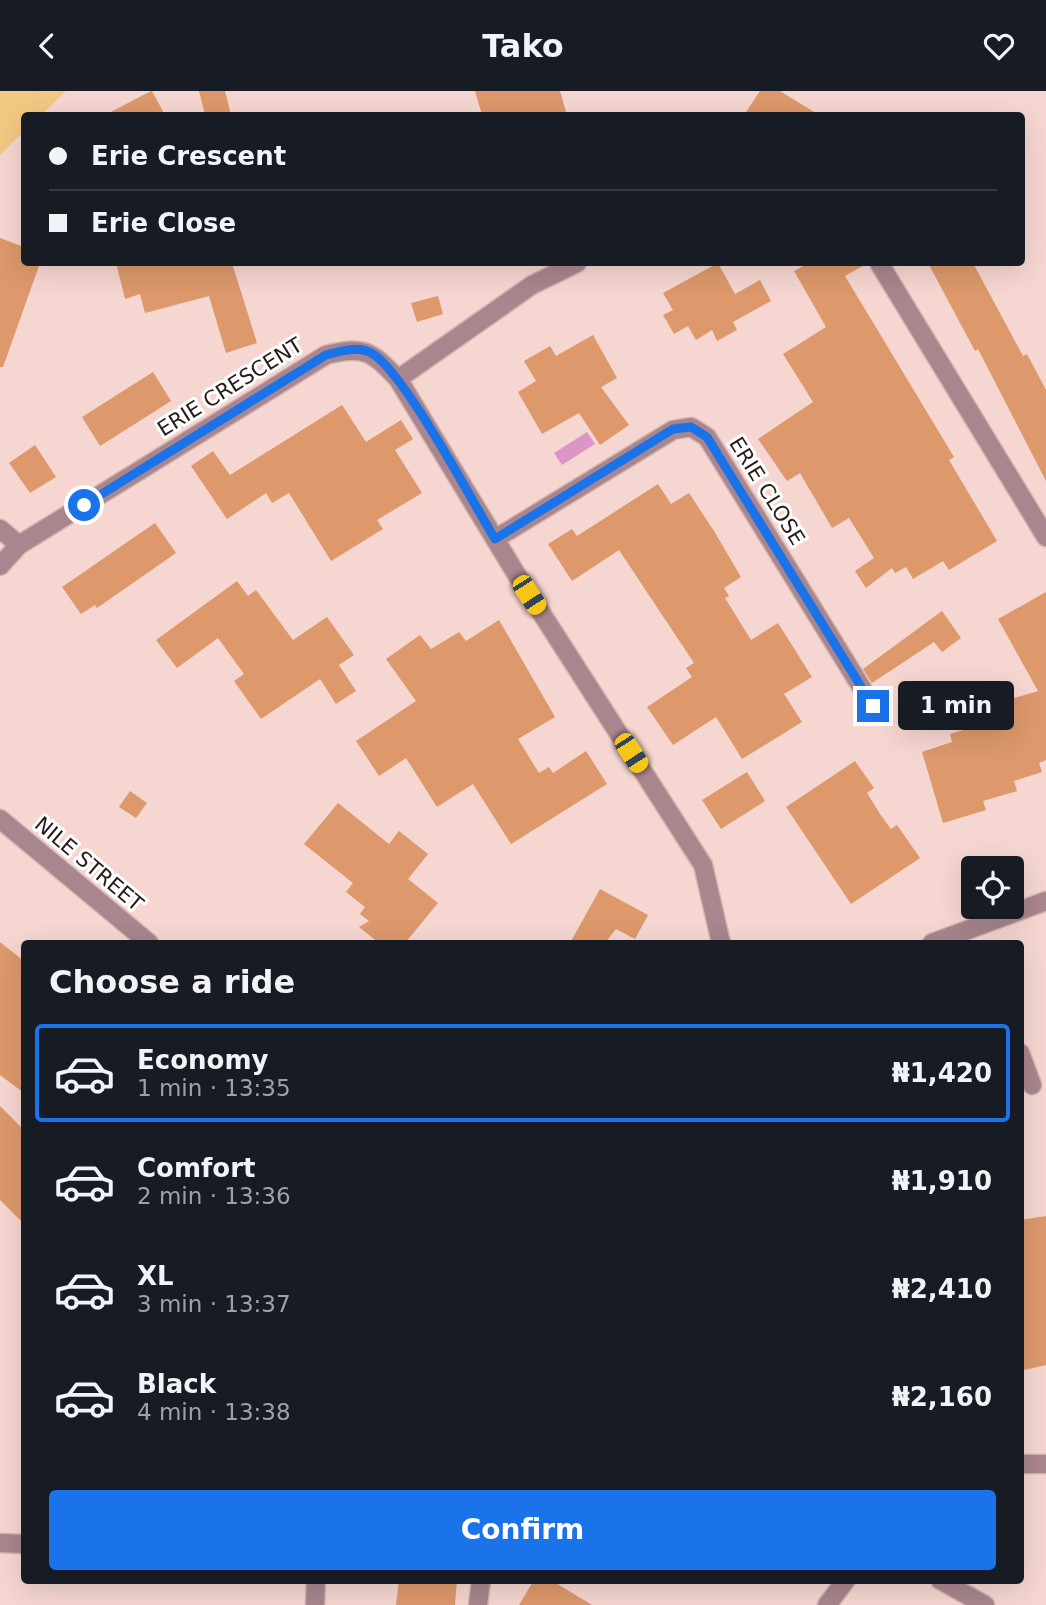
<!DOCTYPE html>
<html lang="en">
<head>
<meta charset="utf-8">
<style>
  body { margin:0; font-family:"DejaVu Sans",sans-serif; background:#242831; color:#f1f3f6; height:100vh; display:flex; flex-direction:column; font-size:26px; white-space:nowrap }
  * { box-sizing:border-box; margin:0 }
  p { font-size:23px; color:#9ea1a6 }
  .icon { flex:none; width:38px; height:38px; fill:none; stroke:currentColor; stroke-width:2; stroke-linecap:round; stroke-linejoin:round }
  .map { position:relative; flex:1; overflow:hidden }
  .panel { position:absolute; left:21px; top:849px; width:1003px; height:644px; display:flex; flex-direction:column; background:#171b24; border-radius:7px; box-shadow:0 7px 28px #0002 }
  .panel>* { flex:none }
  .top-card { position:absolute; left:21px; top:21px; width:1004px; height:154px; border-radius:7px; box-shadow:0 7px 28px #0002; display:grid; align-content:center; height:154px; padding:0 28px; background:#171b24 }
  .controls { position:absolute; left:961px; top:765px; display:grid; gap:14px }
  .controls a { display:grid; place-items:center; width:63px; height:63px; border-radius:7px; background:#171b24; box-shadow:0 7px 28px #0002; font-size:35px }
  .end { position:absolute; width:32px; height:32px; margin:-16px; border:9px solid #1a73e8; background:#fff; box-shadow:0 0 0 4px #fff }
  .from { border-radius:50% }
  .bubble { position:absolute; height:49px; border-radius:7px; background:#171b24; box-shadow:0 7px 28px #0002; font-size:23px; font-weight:600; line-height:49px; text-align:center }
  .car { position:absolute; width:21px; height:42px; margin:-21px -10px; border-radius:9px; box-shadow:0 0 5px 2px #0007; background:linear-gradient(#f5c518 24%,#345 0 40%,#f5c518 0 76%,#345 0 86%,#f5c518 0) }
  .top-card b { display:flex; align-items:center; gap:24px; height:66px; font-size:26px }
  .top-card b+b { border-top:2px solid #363941 }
  .top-card i { width:18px; height:18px; background:#f1f3f6 }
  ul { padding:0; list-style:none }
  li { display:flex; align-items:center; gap:21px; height:98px; margin:0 14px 10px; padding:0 14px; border:4px solid transparent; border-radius:7px }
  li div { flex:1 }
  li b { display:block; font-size:26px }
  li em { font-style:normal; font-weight:600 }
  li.active { border-color:#1a73e8 }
  li>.icon { width:63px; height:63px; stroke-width:1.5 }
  h2 { padding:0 28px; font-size:32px; line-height:84px }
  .primary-button { display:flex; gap:14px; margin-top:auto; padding:14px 28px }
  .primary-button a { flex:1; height:80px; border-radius:7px; background:#1a73e8; color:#fff; font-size:28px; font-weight:600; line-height:80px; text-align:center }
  header { display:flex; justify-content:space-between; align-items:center; height:91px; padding:0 28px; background:#171b24; font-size:32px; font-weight:600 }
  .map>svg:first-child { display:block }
  .green { fill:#f3c883 }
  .water { fill:#dc96c5 }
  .building { fill:#dd986b }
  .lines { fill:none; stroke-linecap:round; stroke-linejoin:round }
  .minor-casing { stroke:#d1b4af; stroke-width:21 }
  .minor { stroke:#a9858d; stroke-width:18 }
  .route { stroke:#1a73e8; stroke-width:9 }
  .labels { text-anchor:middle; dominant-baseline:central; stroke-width:6; stroke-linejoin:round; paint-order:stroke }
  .street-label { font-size:21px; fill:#271b1a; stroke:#fff }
</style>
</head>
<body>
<header><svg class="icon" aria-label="back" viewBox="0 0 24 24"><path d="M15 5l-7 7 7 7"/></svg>Tako<svg class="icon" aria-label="heart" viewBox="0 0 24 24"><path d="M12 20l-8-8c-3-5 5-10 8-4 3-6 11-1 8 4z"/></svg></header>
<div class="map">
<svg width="1046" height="1514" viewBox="0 0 1046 1514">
  <rect width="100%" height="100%" fill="#f6d6d0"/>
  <path class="green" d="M0,0H66L41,24H24V40L0,64Z"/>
  <path class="water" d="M587,341L595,353L562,374L554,362Z"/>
  <g class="building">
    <path d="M152,0L165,24H105L151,0Z"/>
    <path d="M199,0H225L231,24H205Z"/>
    <path d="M475,0H560L567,24H482Z"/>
    <path d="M760,0H780L819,24H744Z"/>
    <path d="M0,147L24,156V172H40L3,276H0Z"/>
    <path d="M116,172H232L257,252L226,262L209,205L145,222L140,203L125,208Z"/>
    <path d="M718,172L735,203L760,189L771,210L733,231L737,239L717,250L712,239L696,249L688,235L674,243L663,224L673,219L663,202Z"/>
    <path d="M809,172H868L845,185L954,366L949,369L997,450L949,479L943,470L913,488L906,476L895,482L892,477L866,497L855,480L874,467L849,427L832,437L800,382L787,390L758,348L813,311L783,263L826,236L794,180Z"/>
    <path d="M928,172H973L1023,265L1027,263L1046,299V390L978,258L975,260Z"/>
    <path d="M438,205L443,223L417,231L411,212Z"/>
    <path d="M593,244L617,287L601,296L629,334L600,354L579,322L542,343L518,301L536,290L524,270L550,255L556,265Z"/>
    <path d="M153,281L171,310L100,355L82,326Z"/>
    <path d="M342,314L366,351L401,329L413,348L395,359L422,402L377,429L383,438L331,470L289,402L272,412L266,402L227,428L191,375L213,360L230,384Z"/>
    <path d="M35,354L56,386L30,402L9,372Z"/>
    <path d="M658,393L671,413L689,402L714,440L741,486L724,497L729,505L725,507L751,549L778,532L812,586L784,603L802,631L742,668L716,626L673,654L647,616L692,586L686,577L694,572L619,459L572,490L548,453L572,438L577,445Z"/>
    <path d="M155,432L176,462L97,517L95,514L81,523L62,496Z"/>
    <path d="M237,490L248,505L256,499L293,549L327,526L354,564L339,574L356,600L336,613L320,588L261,628L234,590L244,583L218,547L177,577L156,549Z"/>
    <path d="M1046,501V669L1039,672L1042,681L1014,690L1017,700L983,710L986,719L943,732L922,661L952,651L950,643L980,634L978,627L1010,617L1007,609L1038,600L998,528Z"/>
    <path d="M942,520L961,547L942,561L934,551L872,592L863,578Z"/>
    <path d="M499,529L555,626L518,648L539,682L549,676L553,682L586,660L607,693L511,753L473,693L437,716L406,667L379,685L356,650L416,610L386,568L420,544L431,558L459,541L466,550Z"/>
    <path d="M855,670L874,697L867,702L880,723L891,738L897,734L920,767L851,813L786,716Z"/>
    <path d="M747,681L765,710L721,738L702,709Z"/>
    <path d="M130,700L147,712L136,727L119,716Z"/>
    <path d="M338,712L389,753L399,740L428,763L408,788L438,812L405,852H379L359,836L369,830L360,823L365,816L346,801L353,792L304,753Z"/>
    <path d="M600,798L648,824L635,848L616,838L605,852H570Z"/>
    <path d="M0,851L24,870V1002L0,984Z"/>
    <path d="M0,1015L24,1039V1133L0,1109Z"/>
    <path d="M1046,1125V1274L1020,1280V1129Z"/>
    <path d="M399,1489H457L455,1514H396Z"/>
    <path d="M534,1489H551L592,1514H519Z"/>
  </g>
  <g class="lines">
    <defs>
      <g id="minor">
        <path d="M879,172L1046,446"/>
        <path d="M398,288L532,194L577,172"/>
        <path d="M0,438L19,454"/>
        <path d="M495,448L673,339L691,336L707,346L873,615"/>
        <path d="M0,475L19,454L326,264C365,254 372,261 398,288L515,481L703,774L721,852"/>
        <path d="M0,728L149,852"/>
        <path d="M932,852L1046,810"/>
        <path d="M1020,962L1032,994"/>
        <path d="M1020,1373H1046"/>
        <path d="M0,1452L24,1453"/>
        <path d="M940,1489L985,1514"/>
        <path d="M315,1514L316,1489"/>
        <path d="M478,1514L481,1489"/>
        <path d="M827,1514L846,1489"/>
      </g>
    </defs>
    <use href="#minor" class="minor-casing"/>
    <use href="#minor" class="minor"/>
  </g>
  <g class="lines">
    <path class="route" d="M84,414L326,264C341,260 359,254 373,263C405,283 472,410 495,448L673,338L691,336L707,346L873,615"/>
  </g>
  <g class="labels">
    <g class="street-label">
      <text transform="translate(230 296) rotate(-32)">ERIE CRESCENT</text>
      <text transform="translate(767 400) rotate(58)">ERIE CLOSE</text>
      <text transform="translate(89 773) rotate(40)">NILE STREET</text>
    </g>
  </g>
</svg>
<div class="controls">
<a><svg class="icon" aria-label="locate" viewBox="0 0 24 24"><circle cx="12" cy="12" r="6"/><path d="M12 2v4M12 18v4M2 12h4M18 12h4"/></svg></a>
</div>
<i class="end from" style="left:84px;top:414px"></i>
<i class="end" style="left:873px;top:615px"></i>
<div class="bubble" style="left:898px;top:590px;width:116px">1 min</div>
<i class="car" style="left:529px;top:504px;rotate:147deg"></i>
<i class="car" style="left:631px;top:662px;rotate:147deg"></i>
<div class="top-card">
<b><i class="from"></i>Erie Crescent</b>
<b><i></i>Erie Close</b>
</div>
<section class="panel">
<h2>Choose a ride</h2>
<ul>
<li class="active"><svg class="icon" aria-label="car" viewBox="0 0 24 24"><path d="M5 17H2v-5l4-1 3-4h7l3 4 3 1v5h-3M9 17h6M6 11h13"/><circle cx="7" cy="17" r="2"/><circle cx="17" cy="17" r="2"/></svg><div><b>Economy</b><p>1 min · 13:35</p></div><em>₦1,420</em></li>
<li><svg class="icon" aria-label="car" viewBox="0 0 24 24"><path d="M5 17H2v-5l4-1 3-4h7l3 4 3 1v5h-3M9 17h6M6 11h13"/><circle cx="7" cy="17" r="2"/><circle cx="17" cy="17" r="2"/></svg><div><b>Comfort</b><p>2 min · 13:36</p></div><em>₦1,910</em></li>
<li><svg class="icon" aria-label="car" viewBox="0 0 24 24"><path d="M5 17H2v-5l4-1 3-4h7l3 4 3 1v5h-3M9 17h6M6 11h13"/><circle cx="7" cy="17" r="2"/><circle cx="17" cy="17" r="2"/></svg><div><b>XL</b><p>3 min · 13:37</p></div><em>₦2,410</em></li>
<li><svg class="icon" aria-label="car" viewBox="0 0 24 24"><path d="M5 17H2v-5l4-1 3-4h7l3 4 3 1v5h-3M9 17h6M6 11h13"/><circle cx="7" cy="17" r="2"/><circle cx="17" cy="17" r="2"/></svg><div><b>Black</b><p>4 min · 13:38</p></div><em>₦2,160</em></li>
</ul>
<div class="primary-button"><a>Confirm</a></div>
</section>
</div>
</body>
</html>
